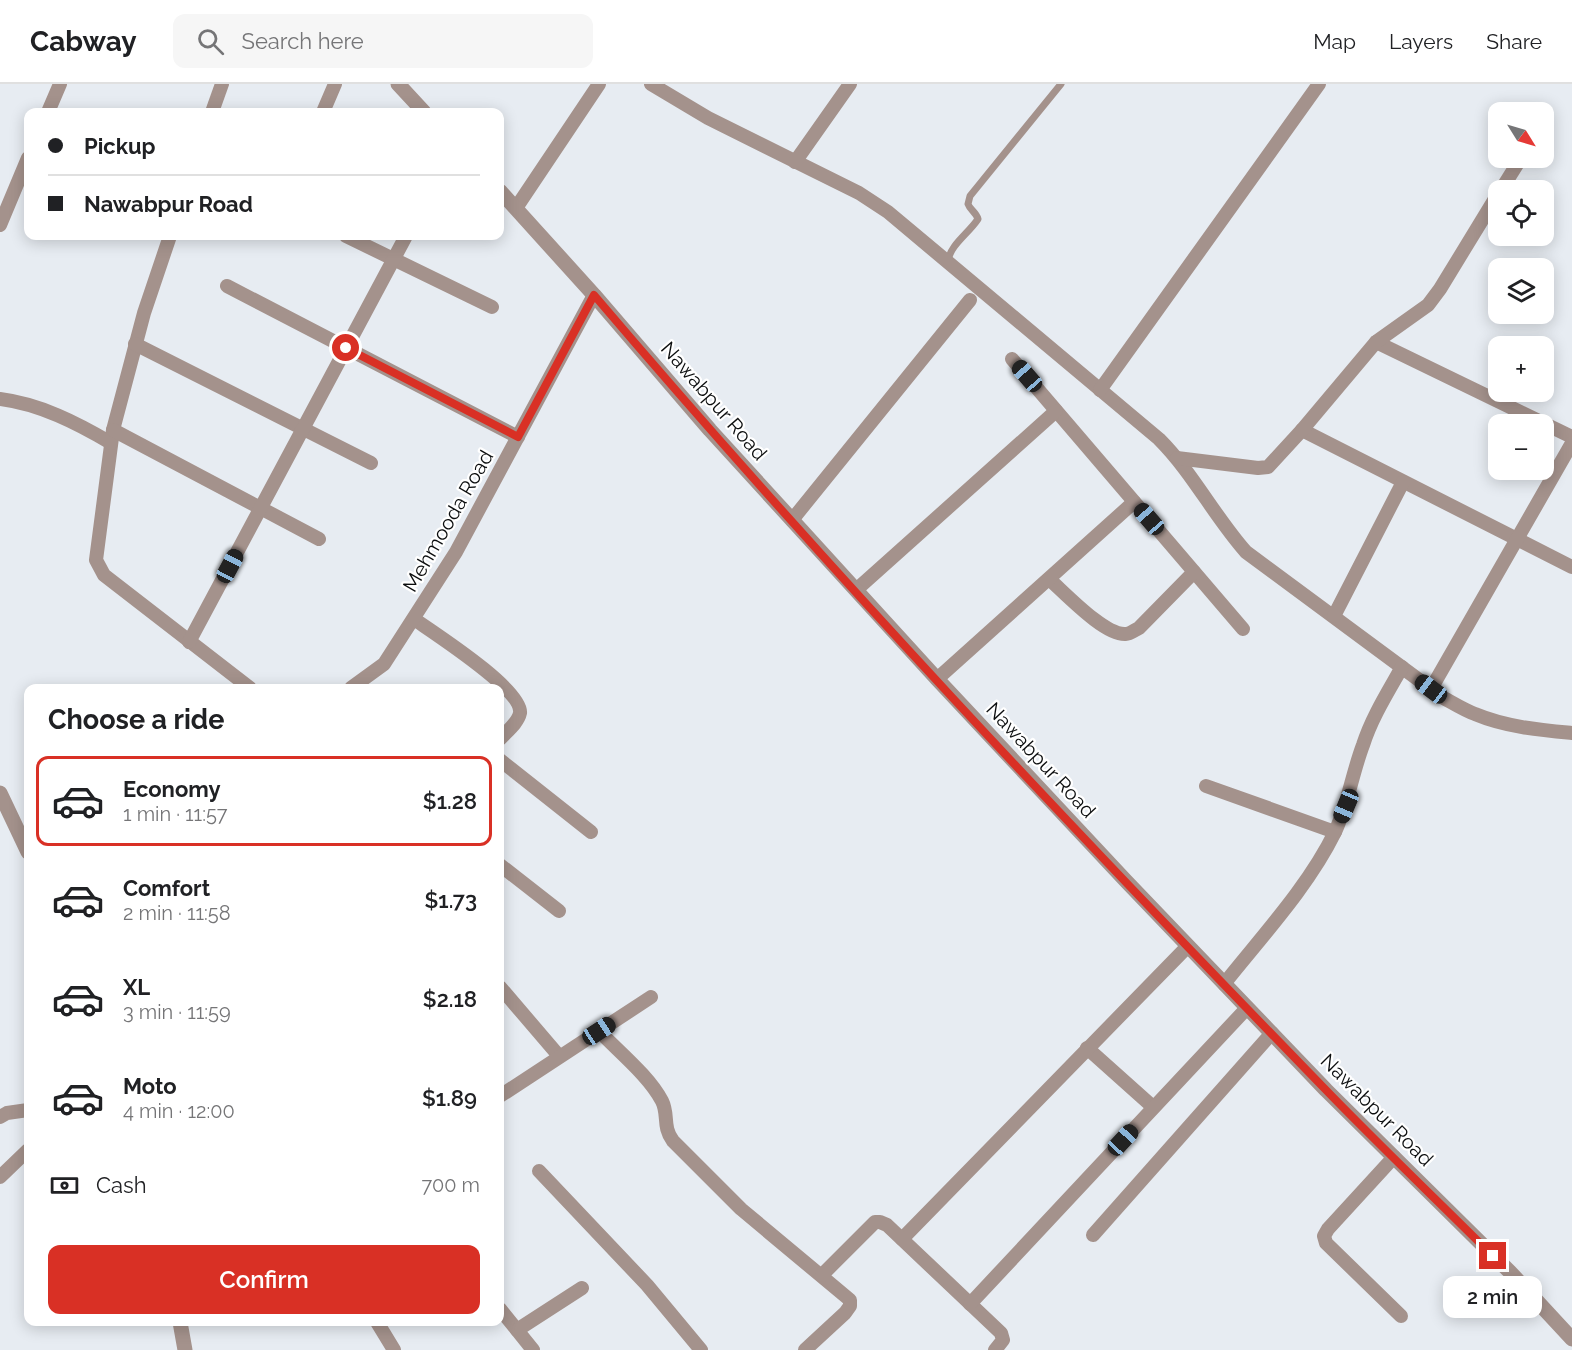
<!DOCTYPE html>
<html lang="en">
<head>
<meta charset="utf-8">
<style>
  body { margin:0; font-family:Raleway,sans-serif; background:#f6f6f6; color:#202124; height:100vh; display:flex; flex-direction:column; font-size:22px; white-space:nowrap }
  * { box-sizing:border-box; margin:0 }
  p { font-size:20px; color:#757577 }
  .icon { flex:none; width:33px; height:33px; fill:none; stroke:currentColor; stroke-width:2; stroke-linecap:round; stroke-linejoin:round }
  .map { position:relative; flex:1; overflow:hidden }
  .side { position:absolute; left:24px; top:600px; width:480px; height:642px; display:flex; flex-direction:column; background:#fff; border-radius:12px; box-shadow:0 3px 15px #0003 }
  .side>* { flex:none }
  .guide { position:absolute; left:24px; top:24px; width:480px; height:132px; border-radius:12px; box-shadow:0 3px 15px #0003; display:grid; align-content:center; height:132px; padding:0 24px; background:#fff }
  .needle { width:39px; rotate:127deg }
  .controls { position:absolute; left:1488px; top:18px; display:grid; gap:12px }
  .controls a { display:grid; place-items:center; width:66px; height:66px; border-radius:12px; background:#fff; box-shadow:0 3px 15px #0003; font-size:30px }
  .end { position:absolute; width:27px; height:27px; margin:-14px; border:8px solid #d93025; background:#fff; box-shadow:0 0 0 3px #fff }
  .from { border-radius:50% }
  .bubble { position:absolute; height:42px; border-radius:12px; background:#fff; box-shadow:0 3px 15px #0003; font-size:20px; font-weight:600; line-height:42px; text-align:center }
  .car { position:absolute; width:18px; height:36px; margin:-18px -9px; border-radius:8px; box-shadow:0 0 4px 2px #0007; background:linear-gradient(#222 24%,#8ab4d8 0 40%,#222 0 76%,#8ab4d8 0 86%,#222 0) }
  .guide b { display:flex; align-items:center; gap:21px; height:57px; font-size:22px }
  .guide b+b { border-top:2px solid #e0e0e0 }
  .guide i { width:15px; height:15px; background:#202124 }
  ul { padding:0; list-style:none }
  li { display:flex; align-items:center; gap:18px; height:90px; margin:0 12px 9px; padding:0 12px; border:3px solid transparent; border-radius:12px }
  li div { flex:1 }
  li b { display:block; font-size:22px }
  li em { font-style:normal; font-weight:600 }
  li.selected { border-color:#d93025 }
  li>.icon { width:54px; height:54px; stroke-width:1.5 }
  h2 { padding:0 24px; font-size:27px; line-height:72px }
  .pay { display:flex; align-items:center; gap:15px; height:66px; padding:0 24px; font-size:22px }
  .pay p { margin-inline-start:auto }
  .primary-button { display:flex; gap:12px; margin-top:auto; padding:12px 24px }
  .primary-button a { flex:1; height:69px; border-radius:12px; background:#d93025; color:#fff; font-size:24px; font-weight:600; line-height:69px; text-align:center }
  header { display:flex; align-items:center; gap:36px; box-sizing:border-box; height:84px; padding:0 30px; background:#fff; border-bottom:2px solid #e0e0e0 }
  header strong { font-size:28px }
  nav { display:flex; gap:33px; margin-inline-start:auto; font-size:21px }
  .search { width:420px; height:54px; background:#f6f6f6; display:flex; align-items:center; gap:15px; box-sizing:border-box; padding:0 21px; border-radius:12px; color:#757577; font-size:22px }
  .map>svg:first-child { display:block }
  .lines { fill:none; stroke-linecap:round; stroke-linejoin:round }
  .service { stroke:#a4928c; stroke-width:7 }
  .minor { stroke:#a4928c; stroke-width:14 }
  .tertiary { stroke:#a4928c; stroke-width:15 }
  .route { stroke:#d93025; stroke-width:8 }
  .labels { text-anchor:middle; dominant-baseline:central; stroke-width:4.5; stroke-linejoin:round; paint-order:stroke }
  .street-label { font-size:20px; fill:#0b0d0e; stroke:#fff }
</style>
</head>
<body>
<header>
<strong>Cabway</strong>
<div class="search"><svg class="icon" aria-label="search" viewBox="0 0 24 24"><circle cx="10" cy="10" r="6"/><path d="M15 15l6 6"/></svg>Search here</div>
<nav><a>Map</a><a>Layers</a><a>Share</a></nav>
</header>
<div class="map">
<svg width="1572" height="1266" viewBox="0 0 1572 1266">
  <rect width="100%" height="100%" fill="#e7ecf2"/>
  <g class="lines">
    <path class="service" d="M948,177C950,161 969,149 978,135C976,128 970,126 968,120L970,112L1061,0"/>
    <g class="minor">
      <path d="M651,0L708,34L859,109L888,128L1159,355C1193,389 1214,432 1246,468L1442,613C1453,619 1464,626 1475,630C1506,643 1540,646 1572,649"/>
      <path d="M48,28L60,0"/>
      <path d="M212,28L222,0"/>
      <path d="M323,28L335,0"/>
      <path d="M795,78L850,0"/>
      <path d="M1501,106L1521,74"/>
      <path d="M516,124L599,0"/>
      <path d="M0,141L28,74"/>
      <path d="M170,152L144,229L113,346L96,476L104,491L250,604"/>
      <path d="M346,152L492,223"/>
      <path d="M227,202L518,353"/>
      <path d="M1376,258L1572,353"/>
      <path d="M135,260L371,379"/>
      <path d="M1012,275L1243,545"/>
      <path d="M1100,306L1319,0"/>
      <path d="M0,315C40,320 77,339 111,359"/>
      <path d="M113,346L319,455"/>
      <path d="M1302,346L1572,483"/>
      <path d="M1177,374L1258,384L1268,383L1302,346L1376,258L1428,221L1440,205L1498,110"/>
      <path d="M792,436L970,216"/>
      <path d="M1049,495C1065,509 1105,552 1126,550C1130,550 1135,546 1139,544L1194,488"/>
      <path d="M856,506L1056,327"/>
      <path d="M1334,532L1403,398"/>
      <path d="M414,535C434,549 523,606 520,629C518,639 506,648 500,655"/>
      <path d="M189,558L406,152"/>
      <path d="M937,595L1134,418"/>
      <path d="M351,604L384,580L456,468L594,211"/>
      <path d="M1431,605L1572,359"/>
      <path d="M500,676L591,748"/>
      <path d="M1206,702L1335,748"/>
      <path d="M500,781L559,827"/>
      <path d="M1224,900C1262,852 1308,803 1335,748C1348,720 1352,690 1363,661C1372,633 1388,608 1402,583"/>
      <path d="M500,903L559,972"/>
      <path d="M599,947C618,967 649,992 662,1017C669,1031 662,1042 673,1057L741,1125L850,1216V1222L845,1229L805,1266"/>
      <path d="M1087,964L1153,1023"/>
      <path d="M500,1012L651,913"/>
      <path d="M0,1033L7,1029L28,1026"/>
      <path d="M1394,1073L1328,1145L1324,1152L1326,1159L1401,1232"/>
      <path d="M539,1087L647,1201L701,1266"/>
      <path d="M0,1093L28,1066"/>
      <path d="M1093,1151L1272,949"/>
      <path d="M902,1155L1188,862"/>
      <path d="M822,1191L875,1138H880L887,1141L1001,1249L1003,1256L995,1266"/>
      <path d="M970,1220L1247,924"/>
      <path d="M500,1225L533,1266"/>
      <path d="M377,1238L394,1266"/>
      <path d="M517,1246L582,1204"/>
    </g>
    <g class="tertiary">
      <path d="M398,0L424,28"/>
      <path d="M500,107L594,211L710,346L937,595L1125,796L1326,1006L1510,1188L1572,1255"/>
      <path d="M0,709L28,768"/>
      <path d="M180,1238L185,1266"/>
    </g>
  </g>
  <g class="lines">
    <path class="route" d="M346,264L518,353L594,211C827,485 1074,747 1324,1004C1379,1061 1437,1116 1493,1172"/>
  </g>
  <g class="labels">
    <g class="street-label">
      <text transform="translate(714 317) rotate(49)">Nawabpur Road</text>
      <text transform="translate(448 437) rotate(-60)">Mehmooda Road</text>
      <text transform="translate(1041 676) rotate(47)">Nawabpur Road</text>
      <text transform="translate(1377 1026) rotate(45)">Nawabpur Road</text>
    </g>
  </g>
</svg>
<div class="controls">
<a><svg class="needle" viewBox="-14 -14 28 28"><path d="M0-13l5 13h-10z" fill="#e53935"/><path d="M0 13l5-13h-10z" fill="#757577"/></svg></a>
<a><svg class="icon" aria-label="locate" viewBox="0 0 24 24"><circle cx="12" cy="12" r="6"/><path d="M12 2v4M12 18v4M2 12h4M18 12h4"/></svg></a>
<a><svg class="icon" aria-label="layers" viewBox="0 0 24 24"><path d="M12 4l9 5-9 5-9-5zM3 14l9 5 9-5"/></svg></a>
<a>+</a>
<a>−</a>
</div>
<i class="end from" style="left:346px;top:264px"></i>
<i class="end" style="left:1493px;top:1172px"></i>
<div class="bubble" style="left:1443px;top:1192px;width:99px">2 min</div>
<i class="car" style="left:1027px;top:292px;rotate:319deg"></i>
<i class="car" style="left:1149px;top:435px;rotate:319deg"></i>
<i class="car" style="left:230px;top:482px;rotate:28deg"></i>
<i class="car" style="left:1431px;top:605px;rotate:307deg"></i>
<i class="car" style="left:1346px;top:722px;rotate:203deg"></i>
<i class="car" style="left:599px;top:947px;rotate:57deg"></i>
<i class="car" style="left:1123px;top:1056px;rotate:43deg"></i>
<div class="guide">
<b><i class="from"></i>Pickup</b>
<b><i></i>Nawabpur Road</b>
</div>
<section class="side">
<h2>Choose a ride</h2>
<ul>
<li class="selected"><svg class="icon" aria-label="car" viewBox="0 0 24 24"><path d="M5 17H2v-5l4-1 3-4h7l3 4 3 1v5h-3M9 17h6M6 11h13"/><circle cx="7" cy="17" r="2"/><circle cx="17" cy="17" r="2"/></svg><div><b>Economy</b><p>1 min · 11:57</p></div><em>$1.28</em></li>
<li><svg class="icon" aria-label="car" viewBox="0 0 24 24"><path d="M5 17H2v-5l4-1 3-4h7l3 4 3 1v5h-3M9 17h6M6 11h13"/><circle cx="7" cy="17" r="2"/><circle cx="17" cy="17" r="2"/></svg><div><b>Comfort</b><p>2 min · 11:58</p></div><em>$1.73</em></li>
<li><svg class="icon" aria-label="car" viewBox="0 0 24 24"><path d="M5 17H2v-5l4-1 3-4h7l3 4 3 1v5h-3M9 17h6M6 11h13"/><circle cx="7" cy="17" r="2"/><circle cx="17" cy="17" r="2"/></svg><div><b>XL</b><p>3 min · 11:59</p></div><em>$2.18</em></li>
<li><svg class="icon" aria-label="car" viewBox="0 0 24 24"><path d="M5 17H2v-5l4-1 3-4h7l3 4 3 1v5h-3M9 17h6M6 11h13"/><circle cx="7" cy="17" r="2"/><circle cx="17" cy="17" r="2"/></svg><div><b>Moto</b><p>4 min · 12:00</p></div><em>$1.89</em></li>
</ul>
<div class="pay"><svg class="icon" aria-label="cash" viewBox="0 0 24 24"><path d="M3 7h18v10H3z"/><circle cx="12" cy="12" r="2"/></svg>Cash<p>700 m</p></div>
<div class="primary-button"><a>Confirm</a></div>
</section>
</div>
</body>
</html>
